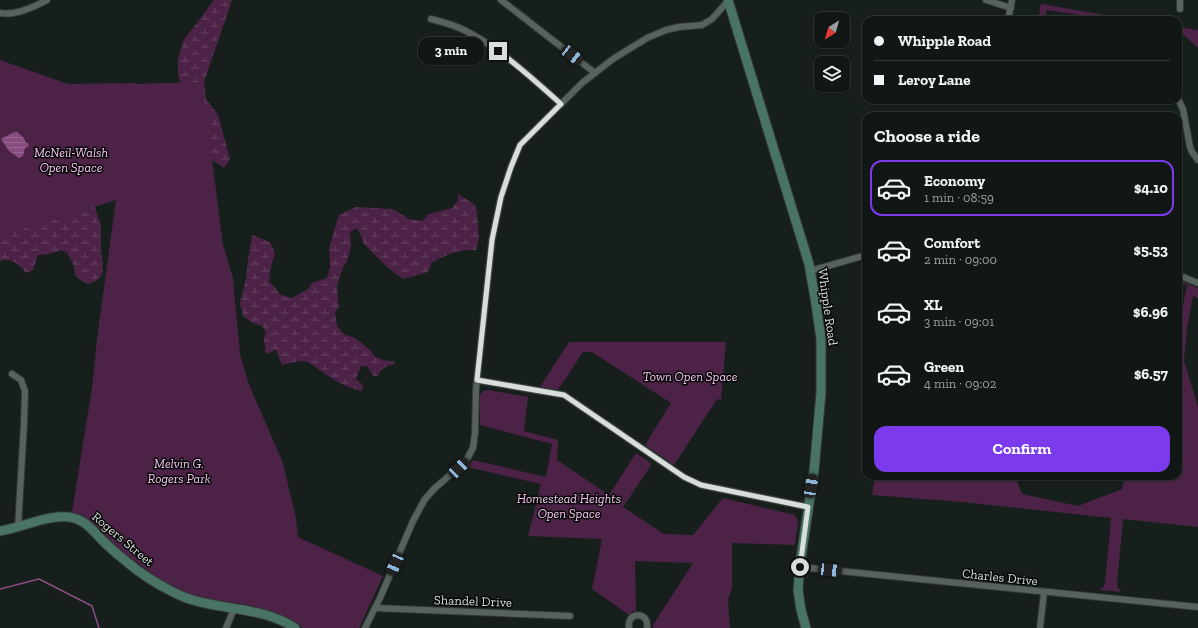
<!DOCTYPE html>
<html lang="en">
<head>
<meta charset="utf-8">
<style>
  body { margin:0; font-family:"Zilla Slab",serif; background:#1e2422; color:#f1f3f6; height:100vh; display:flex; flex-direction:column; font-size:15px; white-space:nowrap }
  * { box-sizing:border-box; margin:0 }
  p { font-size:13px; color:#9c9fa0 }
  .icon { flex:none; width:22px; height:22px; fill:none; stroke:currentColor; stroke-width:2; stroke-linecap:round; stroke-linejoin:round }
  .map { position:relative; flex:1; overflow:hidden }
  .panel { position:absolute; left:862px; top:112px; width:320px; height:368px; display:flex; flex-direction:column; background:#101714; border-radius:12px; box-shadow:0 1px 3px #0004,0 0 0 1px #303634 }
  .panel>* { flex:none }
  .top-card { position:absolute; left:862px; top:16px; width:320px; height:88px; border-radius:12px; box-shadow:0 1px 3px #0004,0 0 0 1px #303634; display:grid; align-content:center; height:88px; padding:0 12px; background:#101714 }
  .needle { width:26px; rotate:217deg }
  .fabs { position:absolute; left:814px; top:12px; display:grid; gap:8px }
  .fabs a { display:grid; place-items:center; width:36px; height:36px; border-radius:8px; background:#101714; box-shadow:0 1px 3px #0004,0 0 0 1px #303634; font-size:20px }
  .end { position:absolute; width:18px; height:18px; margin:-9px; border:5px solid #d7dedb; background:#111; box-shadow:0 0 0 2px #111 }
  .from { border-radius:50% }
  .bubble { position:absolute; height:28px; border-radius:12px; background:#101714; box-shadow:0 1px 3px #0004,0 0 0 1px #303634; font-size:13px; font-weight:800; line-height:28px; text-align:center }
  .car { position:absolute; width:12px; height:24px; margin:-12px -6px; border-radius:5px; box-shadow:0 0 3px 1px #0007; background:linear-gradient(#222 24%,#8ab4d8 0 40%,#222 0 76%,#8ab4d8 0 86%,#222 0) }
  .top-card b { display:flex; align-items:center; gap:14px; height:38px; font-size:15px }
  .top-card b+b { border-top:1px solid #303634 }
  .top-card i { width:10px; height:10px; background:#f1f3f6 }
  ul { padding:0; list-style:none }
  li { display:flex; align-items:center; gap:12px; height:56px; margin:0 8px 6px; padding:0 4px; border:2px solid transparent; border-radius:12px }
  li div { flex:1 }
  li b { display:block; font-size:15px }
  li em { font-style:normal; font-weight:800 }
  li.current { border-color:#7c3aed }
  li>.icon { width:36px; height:36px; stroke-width:1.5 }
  h2 { padding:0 12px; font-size:18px; line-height:48px }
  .action { display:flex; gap:8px; margin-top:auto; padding:8px 12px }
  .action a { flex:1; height:46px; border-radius:12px; background:#7c3aed; color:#fff; font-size:16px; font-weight:800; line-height:46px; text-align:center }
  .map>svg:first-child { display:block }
  .wetland { fill:url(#wetland-marsh) }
  .green { fill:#4c2346 }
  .water { fill:url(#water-rules) }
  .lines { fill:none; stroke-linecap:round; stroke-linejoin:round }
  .stream { stroke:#894c80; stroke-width:1.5 }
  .street-casing { stroke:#323835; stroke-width:8 }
  .secondary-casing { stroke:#323835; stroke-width:11 }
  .street { stroke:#57625d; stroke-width:6 }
  .secondary { stroke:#497364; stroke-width:9 }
  .route { stroke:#d7dedb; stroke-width:5 }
  .labels { text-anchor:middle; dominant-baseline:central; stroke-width:3; stroke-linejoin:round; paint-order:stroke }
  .park-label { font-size:13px; font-style:italic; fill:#f7c2ee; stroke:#050807 }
  .street-label { font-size:13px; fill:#d7dedb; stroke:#050807 }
</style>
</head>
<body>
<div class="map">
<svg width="1198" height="628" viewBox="0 0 1198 628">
  <defs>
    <pattern id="wetland-marsh" width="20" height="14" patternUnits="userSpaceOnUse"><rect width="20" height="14" fill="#4c2346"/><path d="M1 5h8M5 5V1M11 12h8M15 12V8" fill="none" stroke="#654260"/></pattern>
    <pattern id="water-rules" width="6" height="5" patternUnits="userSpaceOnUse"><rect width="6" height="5" fill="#894c80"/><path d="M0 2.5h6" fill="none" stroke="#996591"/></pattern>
  </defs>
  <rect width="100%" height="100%" fill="#161f1b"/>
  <g class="wetland">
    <path d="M214,0H232L204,82L206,99L218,115L230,159L224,168L208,157L181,86L178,75V59L183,41Z"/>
    <path d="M0,89L94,204L101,226V250L103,264L102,275L96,281L88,284L80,280L75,275L74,266L67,253L61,250C54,254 46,254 38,255L33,270L26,273C20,265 11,257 0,261Z"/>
    <path d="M458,194L474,204L477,211L479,238L476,250C456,250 448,254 431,263V265L428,272L404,279C388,270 376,256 363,243L362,238L357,228L350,232L351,247L347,261L342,269L337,287L339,307L335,313L337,326L345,335L353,337L363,344L370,350L374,356L383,360L395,362L394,364C386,366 381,368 378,376H373L367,366H361L356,379L362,384L363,389L361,391L348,387L334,380L308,362L299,361L282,365L276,350L266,354L264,340L266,332L262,326L253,323L243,316L240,303L246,279L248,260L252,235L270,242L275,253L271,266L269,281L281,295L292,298L308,289L312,283L327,278L330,267V256L329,248L339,215L356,207L393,209L409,219L422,221L429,214L452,208L458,201Z"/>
  </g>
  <g class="green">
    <path d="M1041,4L1133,20H1114L1047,10L1044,20H1038Z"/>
    <path d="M1178,27L1198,30V48L1178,30Z"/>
    <path d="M0,60L68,84L136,83V84L202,82L223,245L233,278L240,354L248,382L283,463L296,518L298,537L383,576L359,628H303L289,620L264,609L243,604L200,598L183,593L166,584L121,551L108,540L93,524L83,516L72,512L92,388L97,339L116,200L0,236Z"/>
    <path d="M1178,280L1198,288V298L1193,296L1187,328L1184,361L1198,407V527L1123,519L1117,584L1118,588L1121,592L1099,590L1103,587L1105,583L1111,518L962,502L872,495L875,476H1015L1022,494L1078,506L1122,489L1125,476H1178L1179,326L1187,285L1178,282Z"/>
    <path d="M569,342H726L721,400L717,399L674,465L645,445L671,403L592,352H583L558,390L540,387Z"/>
    <path d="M488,390L528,397L524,431L558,440L557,460L609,495L636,453L652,464L623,507L664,534L693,535L723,498L795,515L797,519L798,522L795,545L732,543V588L728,600L730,628H653V625L693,563L635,561L636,611H633L629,615L592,589L602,539L528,536L541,484L467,467L473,460L546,477L552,444L480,425V395L483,391Z"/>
  </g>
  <path class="water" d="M17,132L24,138L26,143H28L29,146L25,148L23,156L19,158L9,151L1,139L12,133Z"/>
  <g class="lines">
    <path class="stream" d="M0,589L39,579L92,606L99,628"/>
    <defs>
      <g id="street">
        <path d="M501,0L595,73"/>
        <path d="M986,0L1011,8"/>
        <path d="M1180,9V0"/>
        <path d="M0,13C15,16 34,7 47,0"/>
        <path d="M431,19C443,22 455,25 466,31C500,48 532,78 561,104"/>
        <path d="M1008,20L1012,0"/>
        <path d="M1178,99L1183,109L1190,147L1192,152L1198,160"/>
        <path d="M810,271L866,255"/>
        <path d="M1178,275L1198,283"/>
        <path d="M12,374L21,380L25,391L24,423L18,527"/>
        <path d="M477,380L564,395L684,477L701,485L808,507"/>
        <path d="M800,567L1198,607"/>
        <path d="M375,608L570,616"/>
        <path d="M226,628L234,609"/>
        <path d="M365,628L380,598L413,521L425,499L434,489L451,474L466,461L473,448L475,433L476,389L492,240L501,197L511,167L520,145L582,83L613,59L647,38L666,30L679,27L702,25L712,19L729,0"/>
        <path d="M629,628C626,611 650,611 647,628"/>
        <path d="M1040,628L1044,592"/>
      </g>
      <g id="secondary">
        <path d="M728,0L809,264L815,298L821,339V393L814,471L800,564L798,590L801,610L806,628"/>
        <path d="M0,531C22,528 52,512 74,518C86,521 94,532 102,540C110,548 118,555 127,562C141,574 157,584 173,592C210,612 260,604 295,628"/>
      </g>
    </defs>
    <use href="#street" class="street-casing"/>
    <use href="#secondary" class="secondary-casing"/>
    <use href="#street" class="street"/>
    <use href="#secondary" class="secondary"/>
  </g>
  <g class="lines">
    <path class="route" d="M498,51C520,67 540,85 561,104L520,145L511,167L501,197L492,240L477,380L564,395L684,477L701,485L808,507L800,567"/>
  </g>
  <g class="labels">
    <g class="park-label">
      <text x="71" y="152">McNeil-Walsh<tspan x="71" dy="15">Open Space</tspan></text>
      <text x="690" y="376">Town Open Space</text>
      <text x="179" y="463">Melvin G.<tspan x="179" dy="15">Rogers Park</tspan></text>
      <text x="569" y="498">Homestead Heights<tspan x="569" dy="15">Open Space</tspan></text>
    </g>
    <g class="street-label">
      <text transform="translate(828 307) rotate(82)">Whipple Road</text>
      <text transform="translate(123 539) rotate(40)">Rogers Street</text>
      <text transform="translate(1000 577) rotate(6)">Charles Drive</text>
      <text transform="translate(473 601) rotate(2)">Shandel Drive</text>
    </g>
  </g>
</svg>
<div class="fabs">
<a><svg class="needle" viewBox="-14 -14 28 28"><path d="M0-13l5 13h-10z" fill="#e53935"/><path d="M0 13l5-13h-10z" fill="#9c9fa0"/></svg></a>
<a><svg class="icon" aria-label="layers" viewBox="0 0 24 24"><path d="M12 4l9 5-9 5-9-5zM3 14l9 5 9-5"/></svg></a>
</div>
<i class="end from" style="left:800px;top:567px"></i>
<i class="end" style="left:498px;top:51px"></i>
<div class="bubble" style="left:418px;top:37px;width:66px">3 min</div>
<i class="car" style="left:572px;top:55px;rotate:128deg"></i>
<i class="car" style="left:459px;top:468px;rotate:46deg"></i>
<i class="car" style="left:811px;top:486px;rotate:9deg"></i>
<i class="car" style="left:395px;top:564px;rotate:203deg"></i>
<i class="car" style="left:830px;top:570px;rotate:96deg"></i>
<div class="top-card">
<b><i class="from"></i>Whipple Road</b>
<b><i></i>Leroy Lane</b>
</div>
<section class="panel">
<h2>Choose a ride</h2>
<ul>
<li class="current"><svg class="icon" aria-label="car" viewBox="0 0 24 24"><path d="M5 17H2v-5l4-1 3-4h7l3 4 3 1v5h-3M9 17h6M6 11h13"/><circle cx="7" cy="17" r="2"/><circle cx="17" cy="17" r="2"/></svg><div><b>Economy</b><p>1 min · 08:59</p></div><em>$4.10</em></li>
<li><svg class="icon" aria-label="car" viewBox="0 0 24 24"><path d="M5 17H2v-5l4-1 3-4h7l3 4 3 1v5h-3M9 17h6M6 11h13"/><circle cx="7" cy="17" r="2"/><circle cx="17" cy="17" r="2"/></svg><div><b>Comfort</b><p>2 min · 09:00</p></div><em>$5.53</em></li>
<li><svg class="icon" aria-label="car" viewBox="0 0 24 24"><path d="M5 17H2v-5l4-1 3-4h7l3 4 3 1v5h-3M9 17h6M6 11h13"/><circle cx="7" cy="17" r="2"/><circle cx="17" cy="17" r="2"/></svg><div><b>XL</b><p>3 min · 09:01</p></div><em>$6.96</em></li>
<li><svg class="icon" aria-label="car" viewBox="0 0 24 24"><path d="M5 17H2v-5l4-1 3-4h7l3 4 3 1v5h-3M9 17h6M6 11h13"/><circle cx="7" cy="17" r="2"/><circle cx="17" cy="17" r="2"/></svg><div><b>Green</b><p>4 min · 09:02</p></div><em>$6.57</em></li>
</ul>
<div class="action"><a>Confirm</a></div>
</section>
</div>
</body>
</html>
